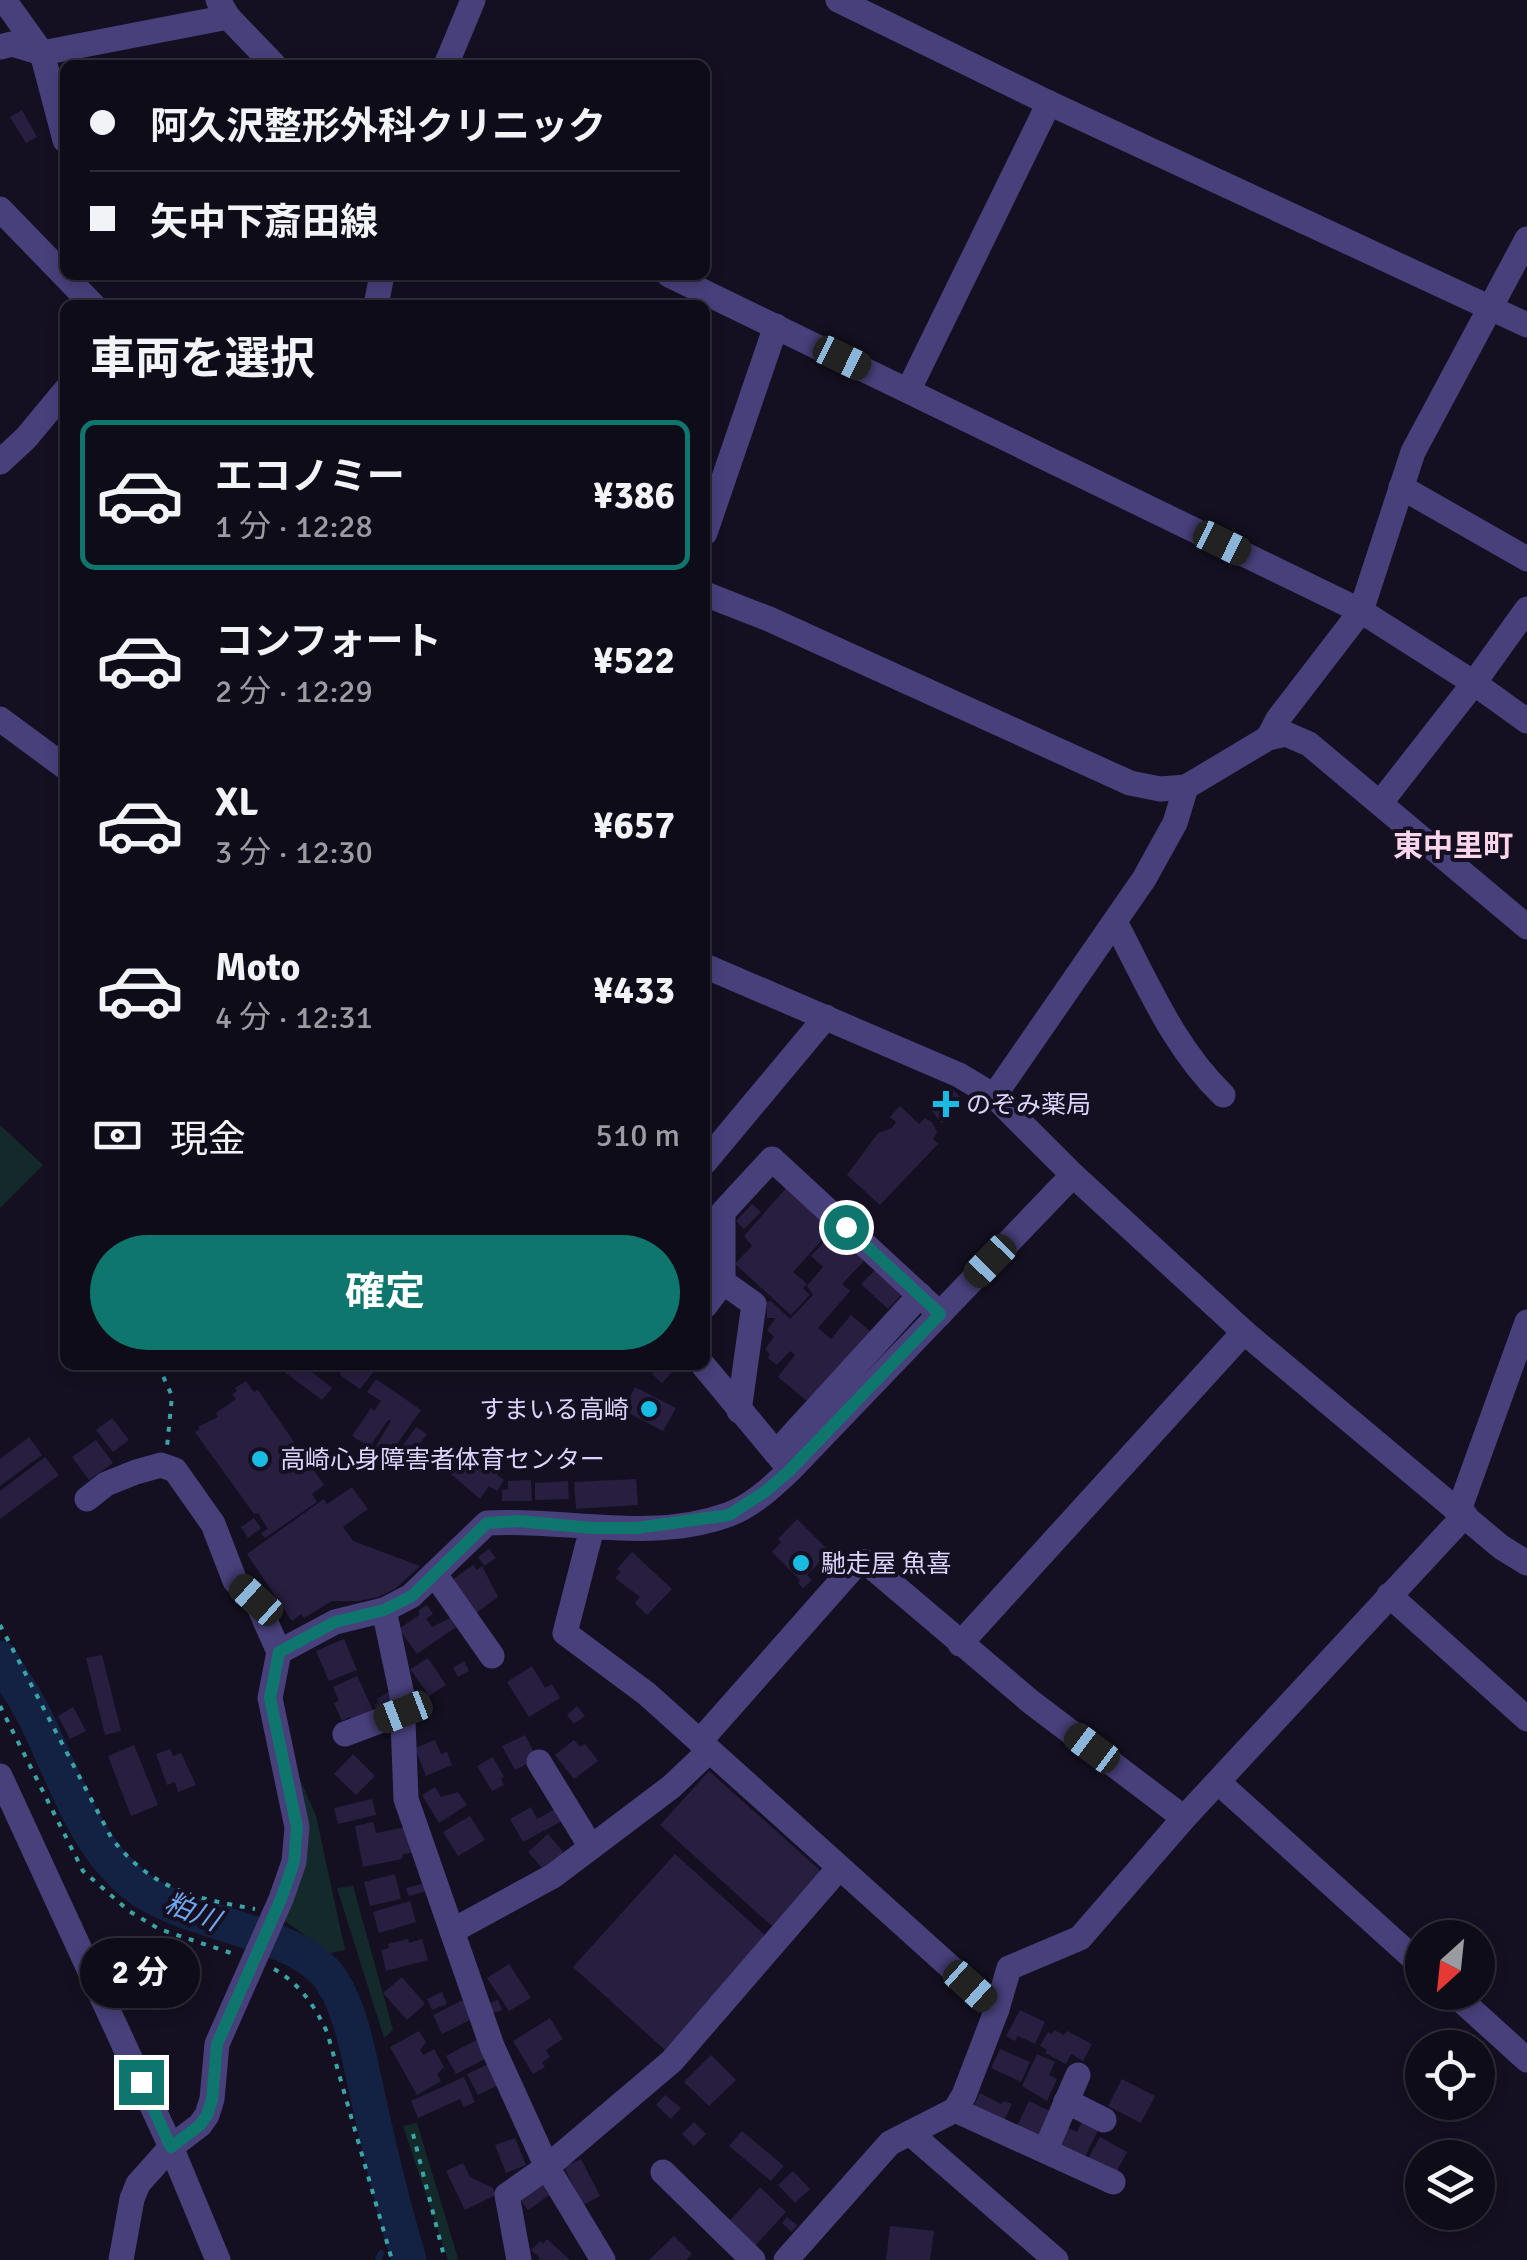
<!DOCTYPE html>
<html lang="ja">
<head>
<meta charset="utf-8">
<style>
  body { margin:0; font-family:Signika,"Noto Sans JP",sans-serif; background:#181522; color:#f1f3f6; height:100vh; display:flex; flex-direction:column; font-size:38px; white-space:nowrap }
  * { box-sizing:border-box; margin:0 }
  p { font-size:32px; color:#9b9ba2 }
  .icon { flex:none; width:55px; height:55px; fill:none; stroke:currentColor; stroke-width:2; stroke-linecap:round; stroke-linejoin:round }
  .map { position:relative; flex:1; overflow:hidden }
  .sheet { position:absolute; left:60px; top:300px; width:650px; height:1070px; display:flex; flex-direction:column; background:#0f0c19; border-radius:15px; box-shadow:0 5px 15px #0003,0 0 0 2px #2f2c38 }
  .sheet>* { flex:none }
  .hud { position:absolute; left:60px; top:60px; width:650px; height:220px; border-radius:15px; box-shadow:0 5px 15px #0003,0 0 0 2px #2f2c38; display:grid; align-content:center; height:220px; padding:0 30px; background:#0f0c19 }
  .needle { width:65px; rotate:207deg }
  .buttons { position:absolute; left:1405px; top:1920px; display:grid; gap:20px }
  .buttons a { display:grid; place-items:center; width:90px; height:90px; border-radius:50%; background:#0f0c19; box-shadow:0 5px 15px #0003,0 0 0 2px #2f2c38; font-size:50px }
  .end { position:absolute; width:45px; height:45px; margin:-22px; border:12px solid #0f766e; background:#fff; box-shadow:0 0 0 5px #fff }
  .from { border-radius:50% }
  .bubble { position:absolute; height:70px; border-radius:35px; background:#0f0c19; box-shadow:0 5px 15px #0003,0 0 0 2px #2f2c38; font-size:32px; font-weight:700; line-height:70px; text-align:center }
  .car { position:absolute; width:30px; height:60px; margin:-30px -15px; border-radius:12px; box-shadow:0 0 8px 2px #0007; background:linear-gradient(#222 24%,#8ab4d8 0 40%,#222 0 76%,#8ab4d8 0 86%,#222 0) }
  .hud b { display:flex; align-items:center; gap:35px; height:95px; font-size:38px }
  .hud b+b { border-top:2px solid #2f2c38 }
  .hud i { width:25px; height:25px; background:#f1f3f6 }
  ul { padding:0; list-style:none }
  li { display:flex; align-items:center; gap:30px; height:150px; margin:0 20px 15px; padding:0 10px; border:5px solid transparent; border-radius:15px }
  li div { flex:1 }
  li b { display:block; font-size:38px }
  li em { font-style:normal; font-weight:700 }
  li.on { border-color:#0f766e }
  li>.icon { width:90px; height:90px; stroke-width:1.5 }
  h2 { padding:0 30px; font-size:45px; line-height:120px }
  .pay { display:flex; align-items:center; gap:25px; height:110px; padding:0 30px; font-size:38px }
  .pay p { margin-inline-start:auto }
  .button { display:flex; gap:20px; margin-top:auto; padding:20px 30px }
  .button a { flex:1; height:115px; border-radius:60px; background:#0f766e; color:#fff; font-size:40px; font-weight:700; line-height:115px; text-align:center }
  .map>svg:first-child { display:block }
  .green { fill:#14292a }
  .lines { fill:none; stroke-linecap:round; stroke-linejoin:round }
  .stream { stroke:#132142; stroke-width:6 }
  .river { stroke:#132142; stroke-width:35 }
  .building { fill:#281e40 }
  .path { stroke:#3ba4a7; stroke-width:4; stroke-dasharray:5 8; stroke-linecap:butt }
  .minor { stroke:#48407b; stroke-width:25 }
  .route { stroke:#0f766e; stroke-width:12 }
  .poi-dot { fill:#19bbe2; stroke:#141021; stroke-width:4 }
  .labels { text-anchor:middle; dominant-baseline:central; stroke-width:8; stroke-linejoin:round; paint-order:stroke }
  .poi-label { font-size:25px; fill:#dcd4fa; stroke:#141021; text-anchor:start }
  .water-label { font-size:28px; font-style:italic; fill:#6ea7ef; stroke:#141021 }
  .quarter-label { font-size:30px; font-weight:bold; fill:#fbd6ea; stroke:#141021 }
</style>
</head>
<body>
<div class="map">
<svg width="1527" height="2260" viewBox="0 0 1527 2260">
  <rect width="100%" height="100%" fill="#141021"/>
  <g class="green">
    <path d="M0,1125L43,1165L0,1208Z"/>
    <path d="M299,1777L316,1816L345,1950L331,1953C312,1943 298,1928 279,1918Z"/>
    <path d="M353,1886L393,2030L384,2038L337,1888Z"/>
    <path d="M417,2123L457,2255L458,2260H448L403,2126Z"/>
  </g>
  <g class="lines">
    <path class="stream" d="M378,2260L381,2253"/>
    <path class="river" d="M0,1658C11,1678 25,1696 35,1717C63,1773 84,1846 136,1886C187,1926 300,1930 332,1981C353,2014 359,2059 368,2097C380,2152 393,2206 409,2260"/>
  </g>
  <g class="building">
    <path d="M22,110L37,137L26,143L10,117Z"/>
    <path d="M950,1087L963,1100L942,1123L930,1109Z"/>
    <path d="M900,1106L919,1124L925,1118L932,1122L937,1132L933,1139L938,1144L880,1205L847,1175L878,1133L892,1128L896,1122L890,1117Z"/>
    <path d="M787,1187L832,1229L793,1272L807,1284L803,1288L810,1295L791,1315L735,1264L752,1246L744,1236Z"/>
    <path d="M752,1204L761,1212L744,1229L736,1221Z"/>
    <path d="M835,1230L866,1259L842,1284L850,1291L818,1328L831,1339L851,1315L873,1334L813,1406L778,1377L795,1355L790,1351L777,1365L768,1358L770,1354L765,1349L774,1337L767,1330L776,1318H767L766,1302L771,1301L790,1319L813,1295L807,1286L823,1267L811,1256Z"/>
    <path d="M880,1265L906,1290L888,1309L861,1284Z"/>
    <path d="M275,1365H303L332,1388L322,1400Z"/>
    <path d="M342,1365H368L375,1370L360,1389L340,1375Z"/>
    <path d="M660,1365H679L662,1383L652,1374Z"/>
    <path d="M376,1379L421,1410L382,1465L370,1456L391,1421L388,1420L367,1451L363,1448L365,1444L352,1436L371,1408L374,1411L381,1401L367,1392Z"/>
    <path d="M246,1381L254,1392L258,1390L324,1485L312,1494L317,1502L265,1538L261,1533L268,1529L258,1513L254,1514L195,1432L200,1429L198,1427L218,1417L216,1413L236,1399L232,1394L237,1391L235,1388Z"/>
    <path d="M635,1387L676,1408L663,1431L623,1410Z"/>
    <path d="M112,1418L129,1440L113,1452L96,1430Z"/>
    <path d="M416,1427L427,1434L406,1463L395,1456Z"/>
    <path d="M29,1437L42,1455L0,1486V1459Z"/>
    <path d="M96,1440L113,1463L89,1480L72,1457Z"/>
    <path d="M464,1446L490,1468L493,1464L501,1471L497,1475L504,1480L497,1491L489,1486L480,1499L445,1469Z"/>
    <path d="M45,1457L59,1475L0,1519V1491Z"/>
    <path d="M636,1479L638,1505L576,1509L574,1482Z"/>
    <path d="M531,1480L532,1501H502V1490L508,1489V1481Z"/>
    <path d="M568,1481L569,1499L535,1500V1483Z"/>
    <path d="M352,1487L368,1509L343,1527L353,1541L420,1566L395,1589L378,1597L359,1601H332L304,1618L301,1614L292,1621L247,1554L324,1499L327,1504Z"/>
    <path d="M254,1518L261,1528L248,1538L241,1527Z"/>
    <path d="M797,1519L830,1552L807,1575L812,1580L803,1588L798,1583L800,1580L772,1552L781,1542L778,1539Z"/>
    <path d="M489,1549L496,1558L484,1566L478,1557Z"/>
    <path d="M632,1552L672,1589L647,1615L635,1603L640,1597L615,1578L621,1572L617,1569Z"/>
    <path d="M473,1565L477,1570L482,1566L498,1597L473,1615L449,1582Z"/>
    <path d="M427,1605L433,1614L426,1619L432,1627L450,1618L456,1627L417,1654L399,1629L419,1615V1610Z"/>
    <path d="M344,1639L357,1670L329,1681L316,1651Z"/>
    <path d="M102,1655L121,1731L105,1735L86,1658Z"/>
    <path d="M428,1658L446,1685L429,1696L410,1669Z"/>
    <path d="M464,1661L469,1671L458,1677L453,1668Z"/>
    <path d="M532,1666L545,1688L552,1684L560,1698L529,1717L507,1682Z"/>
    <path d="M357,1676L375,1714L353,1724L350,1717L342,1721L334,1703L339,1701L333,1687Z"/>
    <path d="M390,1691L397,1702L379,1713L374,1705L378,1702L377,1699Z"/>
    <path d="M577,1706L585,1716L574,1724L567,1715Z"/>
    <path d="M73,1707L86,1731L70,1739L58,1716Z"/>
    <path d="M525,1735L537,1759L515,1770L502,1746Z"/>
    <path d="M435,1740L441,1754L447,1752L452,1765L426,1776L415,1748Z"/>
    <path d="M574,1740L580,1747L585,1744L598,1761L574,1779L555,1755Z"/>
    <path d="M134,1745L158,1805L131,1816L108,1756Z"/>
    <path d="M170,1749L173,1756L181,1753L196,1785L178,1792L175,1782L167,1785L156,1754Z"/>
    <path d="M353,1754L375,1776L356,1795L334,1774Z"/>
    <path d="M493,1757L504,1777L501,1779L504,1785L492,1791L477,1766Z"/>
    <path d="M709,1771L822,1872L773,1927L660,1825Z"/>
    <path d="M435,1787L441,1797L458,1792L467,1805L439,1823L422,1795Z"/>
    <path d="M372,1799L376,1815L338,1824L334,1808Z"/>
    <path d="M531,1807L537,1819L555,1809L562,1821L523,1842L510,1819Z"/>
    <path d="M470,1816L485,1840L458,1856L443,1832Z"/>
    <path d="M373,1822L376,1833L406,1827L411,1853L403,1854L402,1859L363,1867L355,1826Z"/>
    <path d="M548,1834L564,1853L544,1870L528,1852Z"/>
    <path d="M675,1854L767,1937L665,2050L573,1967Z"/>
    <path d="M395,1874L401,1899L370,1906L364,1882Z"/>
    <path d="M425,1883L427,1891L409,1896L406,1888Z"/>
    <path d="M410,1901L416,1922L379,1933L373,1912Z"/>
    <path d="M408,1939L409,1943L422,1939L428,1960L386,1971L381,1950L389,1948L388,1944Z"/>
    <path d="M509,1964L531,1998L509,2011L487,1978Z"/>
    <path d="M402,1977L425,2004L407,2020L383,1993Z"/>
    <path d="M442,1992L447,2004L432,2010L427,1999Z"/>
    <path d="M465,1999L474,2018L442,2034L433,2015Z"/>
    <path d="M498,2000L502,2010L493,2013L489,2003Z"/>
    <path d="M1020,2010L1045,2022L1035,2044L1018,2036L1015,2041L1006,2036Z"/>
    <path d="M550,2018L563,2039L546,2050L550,2057L542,2062L545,2067L533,2074L513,2041Z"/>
    <path d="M1054,2030L1064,2035L1067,2031L1092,2044L1083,2061L1071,2054L1066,2064L1045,2053L1047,2050L1040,2046L1048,2032L1052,2034Z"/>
    <path d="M419,2031L426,2042L420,2050L423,2055L434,2049L444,2067L437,2074L441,2081L417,2095L390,2047Z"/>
    <path d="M478,2039L487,2058L456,2074L446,2056Z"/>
    <path d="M1000,2049L1030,2062L1021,2082L991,2068Z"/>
    <path d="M1037,2054L1055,2062L1049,2075L1057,2079L1047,2101L1022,2086Z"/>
    <path d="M711,2055L736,2080L709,2106L684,2082Z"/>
    <path d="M491,2063L502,2083L478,2095L467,2074Z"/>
    <path d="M464,2077L475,2102L464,2107L460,2099L418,2118L411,2101Z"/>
    <path d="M1122,2079L1155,2096L1141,2123L1108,2106Z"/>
    <path d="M980,2093L1001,2104L1004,2101L1012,2104L1001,2126L971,2111Z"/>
    <path d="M665,2095L681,2108L671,2119L656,2105Z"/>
    <path d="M1029,2101L1052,2112L1039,2137L1017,2126Z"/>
    <path d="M1083,2120L1099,2128L1083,2161L1059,2150L1062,2145L1057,2143L1068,2128L1077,2132Z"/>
    <path d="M694,2122L706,2134L694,2146L682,2134Z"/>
    <path d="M742,2131L784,2166L771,2181L729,2146Z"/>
    <path d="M1100,2137L1127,2152L1115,2175L1087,2161Z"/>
    <path d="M515,2138L526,2165L506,2173L495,2145Z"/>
    <path d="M581,2159L600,2196L583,2205L564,2167Z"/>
    <path d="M463,2163L470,2177L493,2188L496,2195L465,2210L446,2171Z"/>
    <path d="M793,2171L810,2189L795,2203L778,2185Z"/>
    <path d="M546,2180L554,2192L528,2210L519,2198Z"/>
    <path d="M760,2187L786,2212L753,2248L728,2223Z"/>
    <path d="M787,2217L797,2225L792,2232L782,2223Z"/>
    <path d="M890,2226L934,2231L930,2260H886Z"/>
    <path d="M674,2236L692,2254L686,2260H649Z"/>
    <path d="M547,2239L570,2260H538L540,2258L531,2250L540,2241L543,2244Z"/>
  </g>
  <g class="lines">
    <g class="path">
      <path d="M158,1365L172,1396L167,1447"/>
      <path d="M0,1625L112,1839C153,1890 194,1898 255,1909"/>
      <path d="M0,1706L83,1871L129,1911L159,1929L231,1953"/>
      <path d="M274,1969C301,1985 314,2005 327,2032L392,2260"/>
      <path d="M413,2134L445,2260"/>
    </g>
    <g class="minor">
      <path d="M4,0L42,53L65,140"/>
      <path d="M218,0L228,17L274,65"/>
      <path d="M838,0L1049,103L1527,325"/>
      <path d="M0,47L12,44L42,53L228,17"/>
      <path d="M446,65L473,0"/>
      <path d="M0,209L93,305"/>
      <path d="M669,275L1361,611L1474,683L1527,721"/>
      <path d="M376,305L382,275"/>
      <path d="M909,389L1049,103"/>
      <path d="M0,462L26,438L65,391"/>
      <path d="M1401,487L1527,559"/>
      <path d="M705,533L776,326"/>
      <path d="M705,594L769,619L1130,783L1160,789L1186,787L1268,738L1286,734L1309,744L1527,927"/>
      <path d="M0,719L65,767"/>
      <path d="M1268,738L1278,719L1361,611L1413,452L1527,239"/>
      <path d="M1381,802L1474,683L1527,609"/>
      <path d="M1115,922C1147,982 1173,1047 1223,1095"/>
      <path d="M705,966L959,1075L994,1096L1073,1175L1244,1332L1501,1547L1527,1563"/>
      <path d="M994,1096L1144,879L1175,823L1186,787"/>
      <path d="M705,1162L826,1017"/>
      <path d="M723,1282L754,1304L739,1411"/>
      <path d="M705,1306L723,1282V1212L772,1159L940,1314"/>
      <path d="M703,1365L787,1466"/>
      <path d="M776,1453L920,1295"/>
      <path d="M87,1499L106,1484L136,1472L161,1465L175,1470L213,1524L235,1581L256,1600L279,1652"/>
      <path d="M1459,1510L1527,1322"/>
      <path d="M592,1528L565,1633L647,1694L997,2009"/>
      <path d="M436,1576L492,1656"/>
      <path d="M1389,1595L1527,1719"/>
      <path d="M384,1610L402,1695L406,1799L492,2046L547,2167L603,2260"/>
      <path d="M960,1644L1244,1332"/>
      <path d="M345,1734L403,1712"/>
      <path d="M700,1741L859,1561L866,1562L1031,1702L1184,1818"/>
      <path d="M539,1762L591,1847"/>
      <path d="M0,1776L171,2147L218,2260"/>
      <path d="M1218,1782L1422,1966"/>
      <path d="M452,1931L553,1876L671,1787L709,1751"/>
      <path d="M1452,1992L1527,2060"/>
      <path d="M1066,2101L1104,2120"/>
      <path d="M955,2110L1113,2182"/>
      <path d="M910,2133L1056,2260"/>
      <path d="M1046,2149L1078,2075"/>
      <path d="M663,2172L753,2260"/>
      <path d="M121,2260L132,2199L138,2184L171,2147L200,2125L207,2115L212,2099L217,2044L281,1899L294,1862L297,1827L270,1698L279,1652L335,1622L384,1610L411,1596L487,1523C566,1518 649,1543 727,1515C751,1507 772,1487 790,1470L1073,1175"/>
      <path d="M519,2260L507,2195L547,2167L672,2061L839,1868"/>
      <path d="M786,2260L890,2143L955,2110L964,2095L997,2009L1009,1968L1080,1938L1184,1818L1465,1515"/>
    </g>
  </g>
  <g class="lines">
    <path class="route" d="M141,2082L171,2147L200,2125L207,2115L212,2100L217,2044L281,1899L294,1862L297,1827L270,1698L279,1652L335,1622L384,1610L412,1596L487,1523L518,1521L592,1528H637L729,1515L766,1491L790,1470L940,1314L846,1227"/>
  </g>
  <g class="poi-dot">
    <path d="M941 1089h10v10h10v10h-10v10h-10v-10h-10v-10h10z"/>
    <circle cx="649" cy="1409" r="10"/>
    <circle cx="260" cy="1459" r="10"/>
    <circle cx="801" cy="1563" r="10"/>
  </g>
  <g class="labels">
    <g class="poi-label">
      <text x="966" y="1104">のぞみ薬局</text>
      <text x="629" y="1409" text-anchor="end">すまいる高崎</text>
      <text x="280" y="1459">高崎心身障害者体育センター</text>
      <text x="821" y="1563">馳走屋 魚喜</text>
    </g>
    <g class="water-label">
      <text transform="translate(192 1912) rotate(22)">粕川</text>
    </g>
    <g class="quarter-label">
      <text x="1453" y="846">東中里町</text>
    </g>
  </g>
</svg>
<div class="buttons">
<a><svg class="needle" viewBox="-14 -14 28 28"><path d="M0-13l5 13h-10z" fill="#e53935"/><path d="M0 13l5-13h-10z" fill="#9b9ba2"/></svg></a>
<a><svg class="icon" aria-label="locate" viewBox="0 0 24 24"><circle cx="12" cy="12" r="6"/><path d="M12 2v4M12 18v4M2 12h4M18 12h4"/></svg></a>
<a><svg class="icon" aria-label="layers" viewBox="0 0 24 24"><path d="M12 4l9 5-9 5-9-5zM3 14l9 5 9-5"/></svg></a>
</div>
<i class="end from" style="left:846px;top:1227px"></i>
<i class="end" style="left:141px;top:2082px"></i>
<div class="bubble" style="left:80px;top:1938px;width:120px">2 分</div>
<i class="car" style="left:842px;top:358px;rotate:116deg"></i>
<i class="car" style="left:1222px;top:543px;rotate:116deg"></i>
<i class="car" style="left:990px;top:1261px;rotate:224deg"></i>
<i class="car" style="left:256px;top:1600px;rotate:312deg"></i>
<i class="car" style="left:403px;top:1712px;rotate:249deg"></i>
<i class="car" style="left:1092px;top:1748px;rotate:307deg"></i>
<i class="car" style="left:970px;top:1986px;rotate:132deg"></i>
<div class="hud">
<b><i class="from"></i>阿久沢整形外科クリニック</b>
<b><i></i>矢中下斎田線</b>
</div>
<section class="sheet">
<h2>車両を選択</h2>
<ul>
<li class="on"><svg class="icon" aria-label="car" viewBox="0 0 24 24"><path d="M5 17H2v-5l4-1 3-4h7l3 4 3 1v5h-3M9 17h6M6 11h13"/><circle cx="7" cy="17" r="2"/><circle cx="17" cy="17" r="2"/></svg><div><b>エコノミー</b><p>1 分 · 12:28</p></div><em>¥386</em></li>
<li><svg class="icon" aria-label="car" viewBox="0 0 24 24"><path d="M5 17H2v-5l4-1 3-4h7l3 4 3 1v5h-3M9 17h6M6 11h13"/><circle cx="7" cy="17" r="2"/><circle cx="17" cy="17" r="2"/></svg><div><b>コンフォート</b><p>2 分 · 12:29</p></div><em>¥522</em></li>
<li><svg class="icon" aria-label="car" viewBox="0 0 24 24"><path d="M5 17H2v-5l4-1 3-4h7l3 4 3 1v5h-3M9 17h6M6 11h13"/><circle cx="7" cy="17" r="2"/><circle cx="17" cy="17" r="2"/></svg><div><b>XL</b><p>3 分 · 12:30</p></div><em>¥657</em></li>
<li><svg class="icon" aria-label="car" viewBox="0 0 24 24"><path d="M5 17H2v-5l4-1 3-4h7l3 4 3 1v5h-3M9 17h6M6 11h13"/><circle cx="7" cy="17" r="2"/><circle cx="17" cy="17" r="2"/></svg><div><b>Moto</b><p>4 分 · 12:31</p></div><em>¥433</em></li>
</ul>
<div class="pay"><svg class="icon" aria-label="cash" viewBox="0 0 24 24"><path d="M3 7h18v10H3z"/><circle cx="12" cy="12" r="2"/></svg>現金<p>510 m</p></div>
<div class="button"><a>確定</a></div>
</section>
</div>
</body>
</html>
